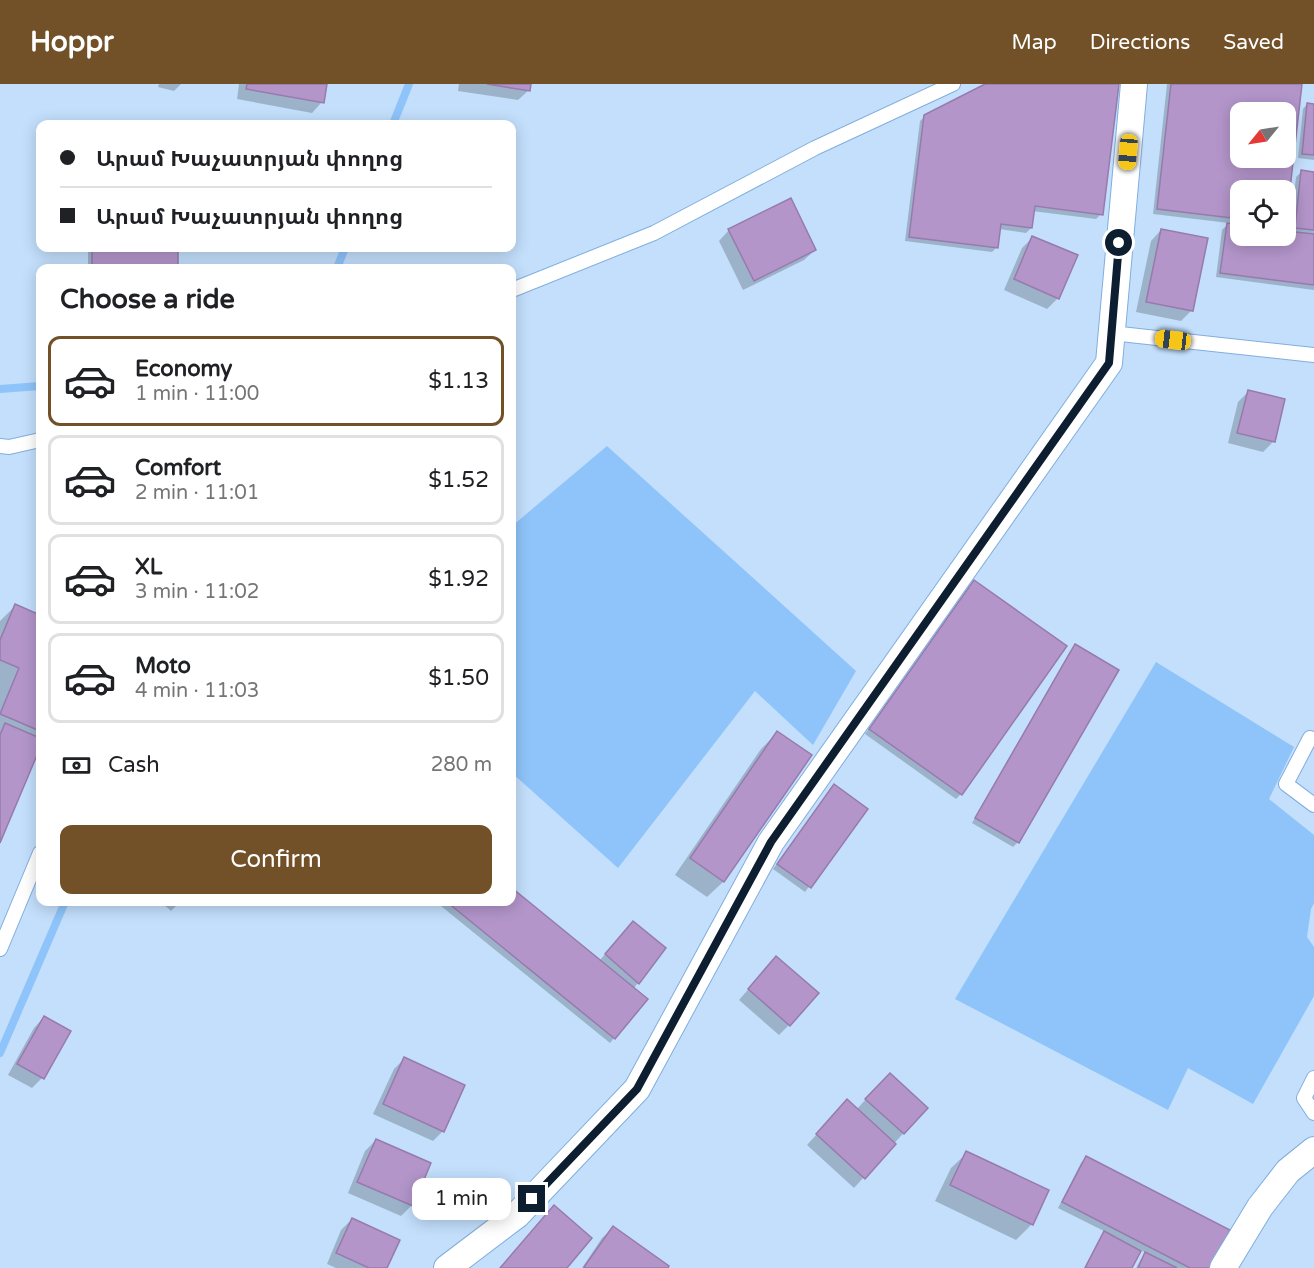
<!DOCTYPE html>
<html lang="en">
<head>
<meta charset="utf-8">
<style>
  body { margin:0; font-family:"Varela Round","Noto Sans Armenian",sans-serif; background:#f6f6f6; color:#202124; height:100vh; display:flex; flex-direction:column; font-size:22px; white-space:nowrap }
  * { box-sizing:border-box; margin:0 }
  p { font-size:20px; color:#757577 }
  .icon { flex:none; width:33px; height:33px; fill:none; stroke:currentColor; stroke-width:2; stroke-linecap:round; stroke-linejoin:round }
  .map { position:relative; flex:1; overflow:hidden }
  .side { position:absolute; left:36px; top:180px; width:480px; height:642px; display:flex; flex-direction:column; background:#fff; border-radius:12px; box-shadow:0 3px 15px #0003 }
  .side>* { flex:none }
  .guide { position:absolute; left:36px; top:36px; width:480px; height:132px; border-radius:12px; box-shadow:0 3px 15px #0003; display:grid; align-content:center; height:132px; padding:0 24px; background:#fff }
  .needle { width:39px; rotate:240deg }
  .tools { position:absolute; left:1230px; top:18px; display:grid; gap:12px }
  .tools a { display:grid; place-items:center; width:66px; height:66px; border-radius:12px; background:#fff; box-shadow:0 3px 15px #0003; font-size:30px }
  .end { position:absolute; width:27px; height:27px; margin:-14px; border:8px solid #0c1e2f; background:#fff; box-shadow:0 0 0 3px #fff }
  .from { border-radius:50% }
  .bubble { position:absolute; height:42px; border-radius:12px; background:#fff; box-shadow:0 3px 15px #0003; font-size:20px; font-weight:600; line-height:42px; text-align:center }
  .car { position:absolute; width:18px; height:36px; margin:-18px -9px; border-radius:8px; box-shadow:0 0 4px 2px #0007; background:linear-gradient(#f5c518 24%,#345 0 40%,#f5c518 0 76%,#345 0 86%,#f5c518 0) }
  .guide b { display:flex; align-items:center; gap:21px; height:57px; font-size:22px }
  .guide b+b { border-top:2px solid #e0e0e0 }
  .guide i { width:15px; height:15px; background:#202124 }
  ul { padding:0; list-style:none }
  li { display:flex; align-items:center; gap:18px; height:90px; margin:0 12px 9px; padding:0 12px; border:3px solid #e0e0e0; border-radius:12px }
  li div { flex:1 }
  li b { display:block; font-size:22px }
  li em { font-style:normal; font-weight:600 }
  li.active { border-color:#725028 }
  li>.icon { width:54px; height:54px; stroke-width:1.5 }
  h2 { padding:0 24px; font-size:27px; line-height:72px }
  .pay { display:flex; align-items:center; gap:15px; height:66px; padding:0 24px; font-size:22px }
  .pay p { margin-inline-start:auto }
  .cta { display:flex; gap:12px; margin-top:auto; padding:12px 24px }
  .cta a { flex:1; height:69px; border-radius:12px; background:#725028; color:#fff; font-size:24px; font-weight:600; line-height:69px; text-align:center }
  header { display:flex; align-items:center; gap:36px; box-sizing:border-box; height:84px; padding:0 30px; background:#725028; color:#fff }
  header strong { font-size:28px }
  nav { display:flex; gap:33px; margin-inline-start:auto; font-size:21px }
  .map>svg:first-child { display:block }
  .water { fill:#8ec4fa }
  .shadow { fill:#0003; fill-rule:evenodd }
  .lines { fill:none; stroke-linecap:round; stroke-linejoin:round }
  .stream { stroke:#8ec4fa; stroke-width:8 }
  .building { fill:#b395ca; stroke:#977aae; stroke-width:1.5; fill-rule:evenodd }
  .service-casing { stroke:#81aedd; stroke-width:16 }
  .minor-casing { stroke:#81aedd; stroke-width:28 }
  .service { stroke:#fff; stroke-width:14 }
  .minor { stroke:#fff; stroke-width:26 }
  .route { stroke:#0c1e2f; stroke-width:8 }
</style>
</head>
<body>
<header>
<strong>Hoppr</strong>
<nav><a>Map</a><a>Directions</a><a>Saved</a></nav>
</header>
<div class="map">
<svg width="1314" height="1184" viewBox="0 0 1314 1184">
  <rect width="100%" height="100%" fill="#c3dffc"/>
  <g class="water">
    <path d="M607,362L856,587L813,661L755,607L618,784L512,689V442Z"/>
    <path d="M1156,578L1294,663L1269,715L1314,751V819L1311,825L1307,853L1314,863V912L1253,1020L1188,984L1168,1026L955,915Z"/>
  </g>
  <g class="shadow">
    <path d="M159,0H181L174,7L158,3Z"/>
    <path d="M239,0H326L322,18L312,29L237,15Z"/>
    <path d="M459,0H530L529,6L518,16L458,7Z"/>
    <path d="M989,0H1117L1101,130L1096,135L1032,127L1031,144L1026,149L999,145L997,163L992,168L905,157L920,37L925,32Z"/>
    <path d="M1167,0H1300L1286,129V106H1240V152H1286V148L1290,149L1296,93L1301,88L1314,89V206L1216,193L1222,146L1229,139L1153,130ZM1240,28H1286V74H1240Z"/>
    <path d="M1307,20L1314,21V76L1298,74L1303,25Z"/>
    <path d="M729,146L815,166L804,176L743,206L719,157Z"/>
    <path d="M1161,146L1191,227L1181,237L1136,228L1151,157Z"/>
    <path d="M1032,154L1058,214L1047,225L1004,206L1022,164Z"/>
    <path d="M88,164H176L177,183L175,184H88Z"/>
    <path d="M1249,307L1274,357L1263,368L1228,359L1238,318Z"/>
    <path d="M974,498L1065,563L961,710L956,715L865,650L969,503Z"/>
    <path d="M40,516V660L0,755V537L15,522L35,530Z"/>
    <path d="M1075,562L1018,758L1013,763L972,739L1070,567Z"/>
    <path d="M777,649L810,672L723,798L707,813L675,791L761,665Z"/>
    <path d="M830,707L866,725L805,808L773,785Z"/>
    <path d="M512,806L599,877L633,839L638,899L633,905L614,954L610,959L436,818H512Z"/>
    <path d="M161,818H180L171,827Z"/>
    <path d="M776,874L789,941L779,951L739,916Z"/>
    <path d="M44,933L42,994L32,1004L8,991L34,944Z"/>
    <path d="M404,975L443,1047L433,1057L373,1030L394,985Z"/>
    <path d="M879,1001L926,1024L854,1104L807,1061L837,1028L856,1026Z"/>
    <path d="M376,1056L429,1080L411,1122L401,1132L348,1109L365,1067Z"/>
    <path d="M967,1069L1032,1140L1016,1156L935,1117L951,1084Z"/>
    <path d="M1086,1074L1210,1184H1136L1141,1175L1147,1169L1140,1166L1131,1184H1084L1100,1154L1106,1148L1058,1124L1081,1079Z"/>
    <path d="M352,1135L385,1184H336L327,1180L341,1146Z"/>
    <path d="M613,1144L666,1184H582L602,1154Z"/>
  </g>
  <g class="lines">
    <g class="stream">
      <path d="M393,40L409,0"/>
      <path d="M337,184L345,164"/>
      <path d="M0,305L40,302"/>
      <path d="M0,969L65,818"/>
    </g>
  </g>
  <g class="building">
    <path d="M247,0H327L324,19L246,5Z"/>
    <path d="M487,0H531L530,7Z"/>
    <path d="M985,0H1119L1103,131L1035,122L1032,144L1001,140L998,164L909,153L924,31Z"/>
    <path d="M1171,0H1302L1286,140V106H1240V135L1157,125ZM1240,28H1286V74H1240Z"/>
    <path d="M1307,19L1314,20V71L1302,70Z"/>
    <path d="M1301,86L1314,88V146L1295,144Z"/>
    <path d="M791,114L816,166L754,197L728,145Z"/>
    <path d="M1227,139L1240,141V152H1286V147L1314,150V201L1220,189Z"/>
    <path d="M1161,145L1208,154L1193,227L1146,218Z"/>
    <path d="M1032,152L1078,171L1059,215L1014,195Z"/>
    <path d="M92,164H178V183L92,184Z"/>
    <path d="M1248,306L1285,315L1275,358L1237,349Z"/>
    <path d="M974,496L1067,562L962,711L869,645Z"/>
    <path d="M15,520L40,531V647L0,630L19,584L0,576V556Z"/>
    <path d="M1075,560L1119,586L1019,759L975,734Z"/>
    <path d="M5,639L40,654V664L0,759V651Z"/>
    <path d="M777,647L812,671L724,798L690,774Z"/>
    <path d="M834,700L868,725L811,804L777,780Z"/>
    <path d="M512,804L648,915L615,955L447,818H512Z"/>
    <path d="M633,837L666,864L639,900L605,870Z"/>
    <path d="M776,872L819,909L790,942L748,905Z"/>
    <path d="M44,932L71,947L44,995L17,980Z"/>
    <path d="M404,973L465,1001L444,1048L383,1020Z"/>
    <path d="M890,989L928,1024L904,1050L865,1015Z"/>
    <path d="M847,1015L896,1060L865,1095L816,1050Z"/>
    <path d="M376,1055L431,1079L413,1122L357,1098Z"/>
    <path d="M966,1067L1049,1106L1033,1141L950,1101Z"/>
    <path d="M1086,1072L1230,1146L1211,1184H1190L1062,1118Z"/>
    <path d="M554,1121L592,1154L567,1184H500Z"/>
    <path d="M352,1134L400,1156L387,1184H369L336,1169Z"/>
    <path d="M613,1142L669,1182L668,1184H586L584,1183Z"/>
    <path d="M1104,1147L1141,1167L1132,1184H1085Z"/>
    <path d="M1145,1168L1177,1184H1138Z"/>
  </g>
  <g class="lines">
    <defs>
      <g id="service">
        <path d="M512,206L654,149L815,64L953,0"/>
        <path d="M1111,249L1314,271"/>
        <path d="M0,362L9,363L40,356"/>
        <path d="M1310,654L1286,700L1314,721"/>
        <path d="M0,865L40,769"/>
        <path d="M1314,994L1304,1014L1314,1029"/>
      </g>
      <g id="minor">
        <path d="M447,1184L517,1131L637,1005L771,758L1109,279L1134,0"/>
        <path d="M1223,1184L1260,1123L1288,1087L1314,1066"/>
      </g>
    </defs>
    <use href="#service" class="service-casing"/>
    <use href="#minor" class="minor-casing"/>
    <use href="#service" class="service"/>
    <use href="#minor" class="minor"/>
  </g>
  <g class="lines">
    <path class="route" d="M532,1115L637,1005L771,758L1109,279L1119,159"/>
  </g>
</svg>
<div class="tools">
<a><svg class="needle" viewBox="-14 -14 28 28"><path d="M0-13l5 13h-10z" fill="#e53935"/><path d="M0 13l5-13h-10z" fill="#757577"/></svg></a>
<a><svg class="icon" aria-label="locate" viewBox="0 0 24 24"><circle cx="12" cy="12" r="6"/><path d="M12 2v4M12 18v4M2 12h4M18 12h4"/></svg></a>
</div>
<i class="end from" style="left:1119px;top:159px"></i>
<i class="end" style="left:532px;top:1115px"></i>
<div class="bubble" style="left:412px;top:1094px;width:99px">1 min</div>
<i class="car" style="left:1128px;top:68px;rotate:185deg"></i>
<i class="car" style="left:1173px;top:256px;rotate:277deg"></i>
<div class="guide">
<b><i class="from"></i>Արամ Խաչատրյան փողոց</b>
<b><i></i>Արամ Խաչատրյան փողոց</b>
</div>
<section class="side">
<h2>Choose a ride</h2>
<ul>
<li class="active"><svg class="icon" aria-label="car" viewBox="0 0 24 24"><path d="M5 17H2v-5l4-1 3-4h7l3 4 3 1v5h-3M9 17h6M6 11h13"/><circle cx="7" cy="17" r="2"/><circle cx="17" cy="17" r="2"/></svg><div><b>Economy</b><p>1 min · 11:00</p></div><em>$1.13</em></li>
<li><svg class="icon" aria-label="car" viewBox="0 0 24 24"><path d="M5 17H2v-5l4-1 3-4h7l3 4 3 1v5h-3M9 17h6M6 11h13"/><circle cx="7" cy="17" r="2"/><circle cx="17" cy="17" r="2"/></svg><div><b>Comfort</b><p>2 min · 11:01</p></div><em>$1.52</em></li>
<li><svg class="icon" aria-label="car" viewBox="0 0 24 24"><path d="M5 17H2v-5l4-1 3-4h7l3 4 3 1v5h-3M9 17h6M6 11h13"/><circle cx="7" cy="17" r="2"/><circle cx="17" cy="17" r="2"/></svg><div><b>XL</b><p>3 min · 11:02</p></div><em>$1.92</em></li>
<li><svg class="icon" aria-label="car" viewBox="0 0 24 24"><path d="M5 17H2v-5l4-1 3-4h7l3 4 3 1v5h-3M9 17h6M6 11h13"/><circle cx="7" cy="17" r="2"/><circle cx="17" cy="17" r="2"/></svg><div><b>Moto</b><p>4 min · 11:03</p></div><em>$1.50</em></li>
</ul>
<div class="pay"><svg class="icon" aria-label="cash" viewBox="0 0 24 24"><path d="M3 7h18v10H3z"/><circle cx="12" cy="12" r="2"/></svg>Cash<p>280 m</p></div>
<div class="cta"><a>Confirm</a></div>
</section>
</div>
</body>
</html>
